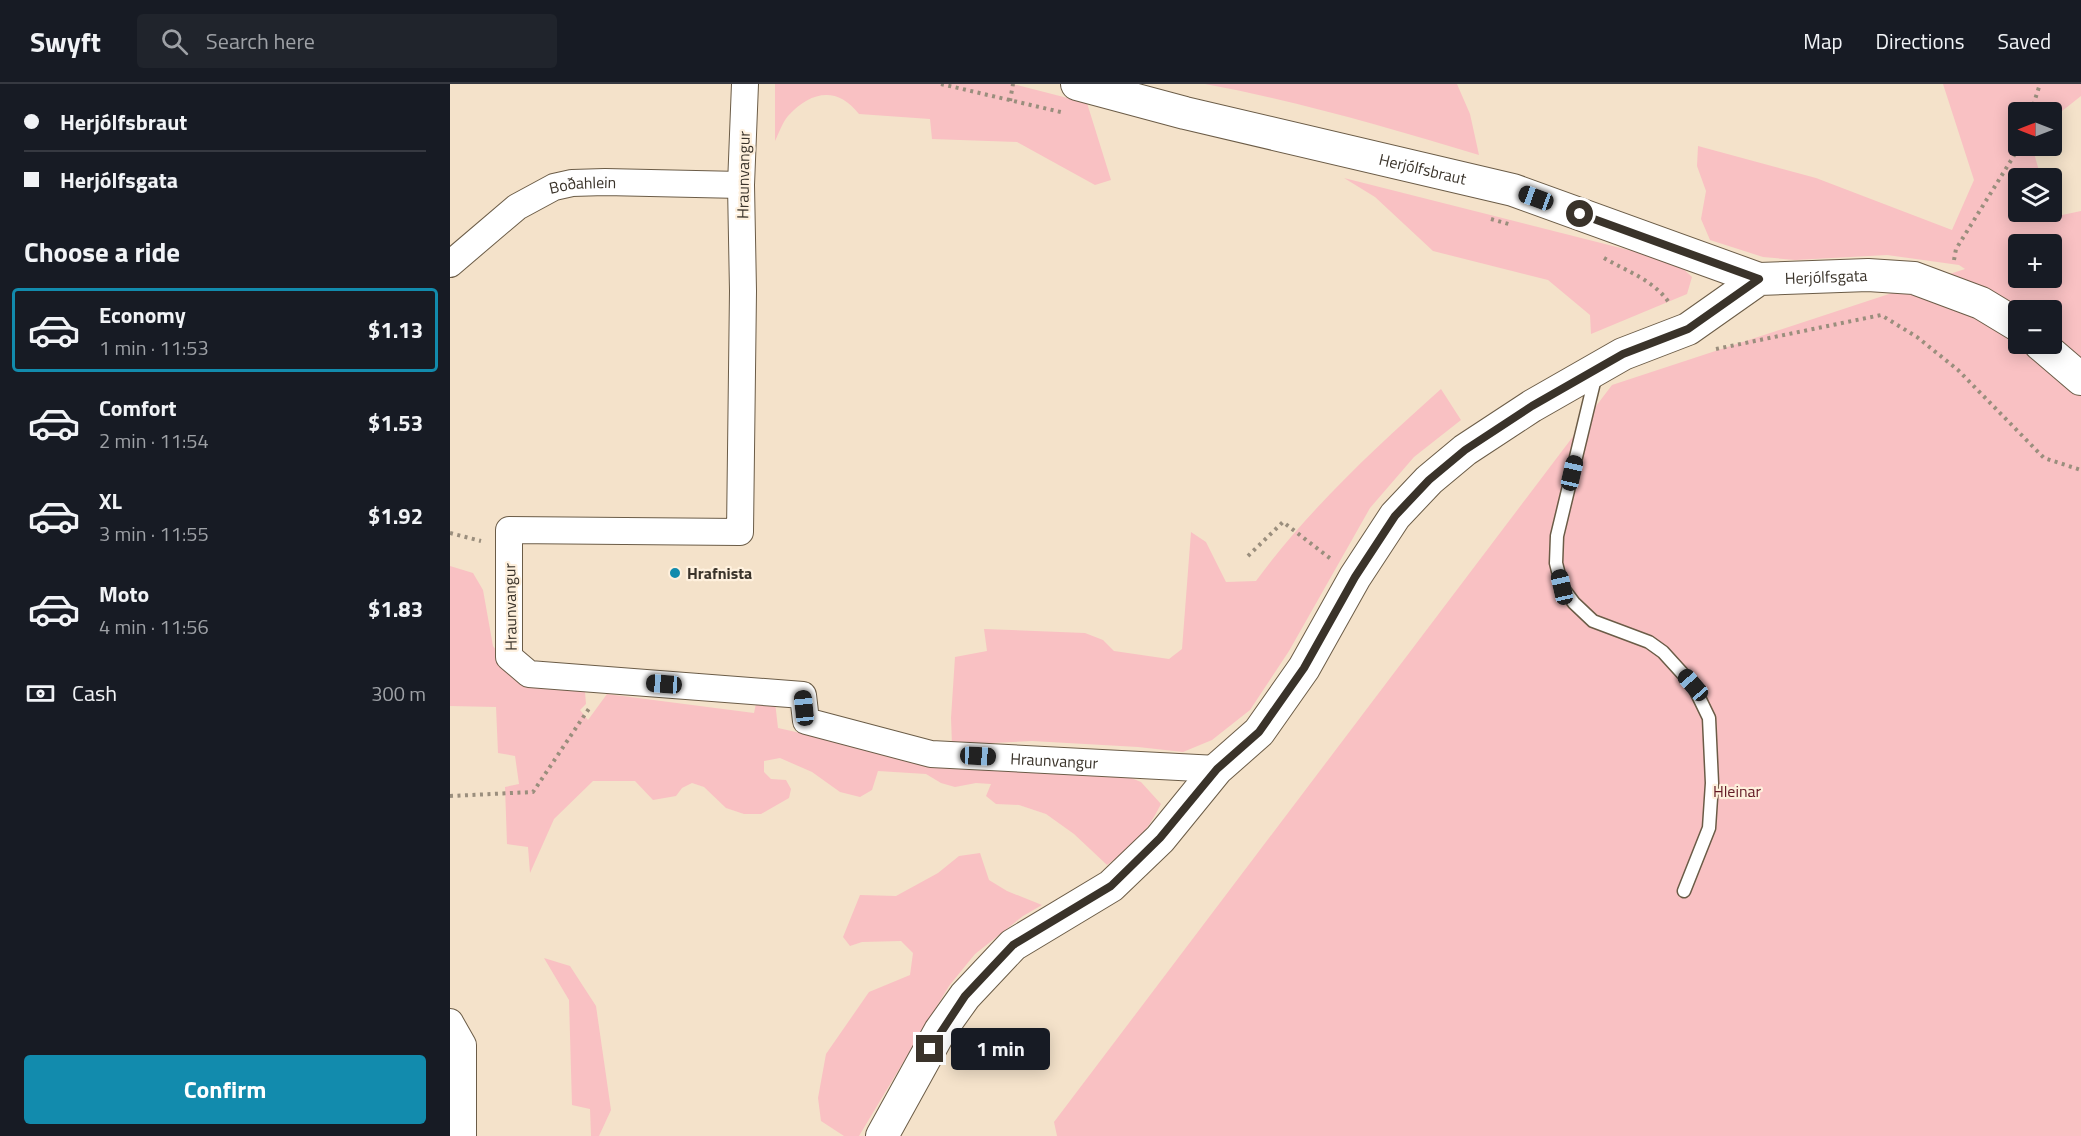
<!DOCTYPE html>
<html lang="en">
<head>
<meta charset="utf-8">
<style>
  body { margin:0; font-family:"Titillium Web",sans-serif; background:#20242c; color:#f1f3f6; height:100vh; display:flex; flex-direction:column; font-size:22px; white-space:nowrap }
  * { box-sizing:border-box; margin:0 }
  p { font-size:20px; color:#9ea1a6 }
  .icon { flex:none; width:33px; height:33px; fill:none; stroke:currentColor; stroke-width:2; stroke-linecap:round; stroke-linejoin:round }
  .map { position:relative; flex:1; overflow:hidden }
  .drawer { display:flex; flex-direction:column; background:#171b24; width:450px }
  .drawer>* { flex:none }
  .banner { display:grid; align-content:center; height:132px; padding:0 24px; background:#171b24 }
  .needle { width:39px; rotate:270deg }
  .buttons { position:absolute; left:1558px; top:18px; display:grid; gap:12px }
  .buttons a { display:grid; place-items:center; width:54px; height:54px; border-radius:6px; background:#171b24; box-shadow:0 3px 15px #0003; font-size:30px }
  .end { position:absolute; width:27px; height:27px; margin:-14px; border:8px solid #3a332a; background:#fff; box-shadow:0 0 0 3px #fff }
  .from { border-radius:50% }
  .bubble { position:absolute; height:42px; border-radius:6px; background:#171b24; box-shadow:0 3px 15px #0003; font-size:20px; font-weight:700; line-height:42px; text-align:center }
  .car { position:absolute; width:18px; height:36px; margin:-18px -9px; border-radius:8px; box-shadow:0 0 4px 2px #0007; background:linear-gradient(#222 24%,#8ab4d8 0 40%,#222 0 76%,#8ab4d8 0 86%,#222 0) }
  .banner b { display:flex; align-items:center; gap:21px; height:57px; font-size:22px }
  .banner b+b { border-top:2px solid #363941 }
  .banner i { width:15px; height:15px; background:#f1f3f6 }
  ul { padding:0; list-style:none }
  li { display:flex; align-items:center; gap:18px; height:84px; margin:0 12px 9px; padding:0 12px; border:3px solid transparent; border-radius:6px }
  li div { flex:1 }
  li b { display:block; font-size:22px }
  li em { font-style:normal; font-weight:700 }
  li.active { border-color:#128bad }
  li>.icon { width:54px; height:54px; stroke-width:1.5 }
  h2 { padding:0 24px; font-size:27px; line-height:72px }
  .pay { display:flex; align-items:center; gap:15px; height:66px; padding:0 24px; font-size:22px }
  .pay p { margin-inline-start:auto }
  .button { display:flex; gap:12px; margin-top:auto; padding:12px 24px }
  .button a { flex:1; height:69px; border-radius:6px; background:#128bad; color:#fff; font-size:24px; font-weight:700; line-height:69px; text-align:center }
  header { display:flex; align-items:center; gap:36px; box-sizing:border-box; height:84px; padding:0 30px; background:#171b24; border-bottom:2px solid #363941 }
  header strong { font-size:28px }
  nav { display:flex; gap:33px; margin-inline-start:auto; font-size:21px }
  .search { width:420px; height:54px; background:#20242c; display:flex; align-items:center; gap:15px; box-sizing:border-box; padding:0 21px; border-radius:6px; color:#9ea1a6; font-size:22px }
  main { display:flex; flex:1; min-height:0 }
  .map>svg:first-child { display:block }
  .green { fill:#f9c1c3; fill-rule:evenodd }
  .lines { fill:none; stroke-linecap:round; stroke-linejoin:round }
  .service-casing { stroke:#6b5c47; stroke-width:15 }
  .minor-casing { stroke:#6b5c47; stroke-width:28 }
  .tertiary-casing { stroke:#6b5c47; stroke-width:34 }
  .path { stroke:#9a8e7d; stroke-width:4; stroke-dasharray:3 4.5; stroke-linecap:butt }
  .service { stroke:#fff; stroke-width:12 }
  .minor { stroke:#fff; stroke-width:26 }
  .tertiary { stroke:#fff; stroke-width:32 }
  .route { stroke:#3a332a; stroke-width:8 }
  .poi-dot { fill:#128bad; stroke:#fef0dd; stroke-width:2 }
  .labels { text-anchor:middle; dominant-baseline:central; stroke-width:4.5; stroke-linejoin:round; paint-order:stroke }
  .street-label { font-size:16px; fill:#3a332a; stroke:#fef0dd }
  .poi-label { font-size:16px; font-weight:bold; fill:#3a332a; stroke:#fef0dd; text-anchor:start }
  .park-label { font-size:16px; fill:#631a25; stroke:#fef0dd }
</style>
</head>
<body>
<header>
<strong>Swyft</strong>
<div class="search"><svg class="icon" aria-label="search" viewBox="0 0 24 24"><circle cx="10" cy="10" r="6"/><path d="M15 15l6 6"/></svg>Search here</div>
<nav><a>Map</a><a>Directions</a><a>Saved</a></nav>
</header>
<main>
<section class="drawer">
<div class="banner">
<b><i class="from"></i>Herjólfsbraut</b>
<b><i></i>Herjólfsgata</b>
</div>
<h2>Choose a ride</h2>
<ul>
<li class="active"><svg class="icon" aria-label="car" viewBox="0 0 24 24"><path d="M5 17H2v-5l4-1 3-4h7l3 4 3 1v5h-3M9 17h6M6 11h13"/><circle cx="7" cy="17" r="2"/><circle cx="17" cy="17" r="2"/></svg><div><b>Economy</b><p>1 min · 11:53</p></div><em>$1.13</em></li>
<li><svg class="icon" aria-label="car" viewBox="0 0 24 24"><path d="M5 17H2v-5l4-1 3-4h7l3 4 3 1v5h-3M9 17h6M6 11h13"/><circle cx="7" cy="17" r="2"/><circle cx="17" cy="17" r="2"/></svg><div><b>Comfort</b><p>2 min · 11:54</p></div><em>$1.53</em></li>
<li><svg class="icon" aria-label="car" viewBox="0 0 24 24"><path d="M5 17H2v-5l4-1 3-4h7l3 4 3 1v5h-3M9 17h6M6 11h13"/><circle cx="7" cy="17" r="2"/><circle cx="17" cy="17" r="2"/></svg><div><b>XL</b><p>3 min · 11:55</p></div><em>$1.92</em></li>
<li><svg class="icon" aria-label="car" viewBox="0 0 24 24"><path d="M5 17H2v-5l4-1 3-4h7l3 4 3 1v5h-3M9 17h6M6 11h13"/><circle cx="7" cy="17" r="2"/><circle cx="17" cy="17" r="2"/></svg><div><b>Moto</b><p>4 min · 11:56</p></div><em>$1.83</em></li>
</ul>
<div class="pay"><svg class="icon" aria-label="cash" viewBox="0 0 24 24"><path d="M3 7h18v10H3z"/><circle cx="12" cy="12" r="2"/></svg>Cash<p>300 m</p></div>
<div class="button"><a>Confirm</a></div>
</section>
<div class="map">
<svg width="1631" height="1052" viewBox="0 0 1631 1052">
  <rect width="100%" height="100%" fill="#f4e2ca"/>
  <g class="green">
    <path d="M325,0H563L637,19L661,96L645,101L567,58L482,55L480,35L409,30C387,2 361,7 338,32C332,39 329,49 325,57Z"/>
    <path d="M755,0H1007L1020,30L1029,71C939,44 848,17 755,0Z"/>
    <path d="M1493,0H1631V12L1602,35V28H1569V62H1582L1591,94H1569V128H1602V114L1612,131L1631,127V1052H607L604,1038L1162,301L1515,185L1509,181L1437,171L1345,176L1313,173L1260,156L1251,135L1256,107L1247,82L1248,62L1366,94L1502,146L1524,96ZM1569,160H1602V194H1569ZM1569,226H1602V260H1569Z"/>
    <path d="M894,94L1226,178L1242,193L1237,210L1141,250L1140,231L1098,196L983,167L925,113Z"/>
    <path d="M991,305L1011,336L964,373L920,424L839,567L800,626L762,656L733,668L688,663L582,657L502,661L501,634L505,573L537,567L534,545L635,549L653,556L664,567L719,575L732,565L741,448L756,458L776,498L806,497C859,425 924,365 991,305Z"/>
    <path d="M0,482L23,489L33,506L43,562L62,587L84,601L135,608L136,620L130,626L138,636L157,610L304,629L307,615L325,618L328,644L471,676L659,685L691,698L711,720C695,751 685,760 657,781L624,750L596,730L569,721L546,720L536,712L541,700L526,699L505,703L491,699L476,690L428,687L422,706L410,713L390,708L362,688L330,674L314,677V688L321,695L336,696L341,705L339,714L311,730H294L276,724L254,703L242,699L232,704L226,712L203,716L185,697H143L104,735L80,789L78,763L57,760L55,703L69,700L65,672L48,669L46,623L0,622Z"/>
    <path d="M530,769L539,796L557,807L592,821L573,832L525,870L499,902L409,1052H394L371,1037L368,1014L376,970L419,908L460,891L463,869L451,857L412,858L400,862L393,853L410,811L446,812L488,789L509,772Z"/>
    <path d="M94,874L120,882L146,922L161,1026L149,1052H141L140,1025L122,1021L119,916Z"/>
  </g>
  <g class="lines">
    <defs>
      <path id="service" d="M1146,290L1107,452L1106,479L1112,503L1124,519L1143,537L1199,558L1213,568L1243,601L1259,634L1262,699L1259,744L1234,807"/>
      <g id="minor">
        <path id="s1" d="M295,0L291,101L293,207L290,448L59,446V573L79,590L353,611L356,637L481,670L767,685"/>
        <path id="s2" d="M0,180L67,123L104,103L122,99L155,98L291,101"/>
        <path d="M0,938L13,961V1052"/>
      </g>
      <g id="tertiary">
        <path id="s3" d="M627,0L735,29L1063,106L1309,195"/>
        <path d="M1590,260L1631,295"/>
        <path id="s4" d="M432,1052L490,947L515,912L563,861L661,802L710,755L767,685L809,648L854,584L905,493L945,432L979,396L1015,366L1082,322L1173,270L1238,245L1309,195L1418,191L1464,194L1531,219L1569,242"/>
      </g>
    </defs>
    <use href="#service" class="service-casing"/>
    <use href="#minor" class="minor-casing"/>
    <use href="#tertiary" class="tertiary-casing"/>
    <g class="path">
      <path d="M491,0L615,29"/>
      <path d="M560,17L563,0"/>
      <path d="M1581,28L1590,0"/>
      <path d="M1041,135L1062,141"/>
      <path d="M1154,174C1178,188 1204,196 1220,220"/>
      <path d="M1504,176L1506,165L1565,70L1569,60"/>
      <path d="M1266,265L1431,231L1467,253L1508,286L1594,374L1631,386"/>
      <path d="M0,449L31,457"/>
      <path d="M798,472L833,438L881,475"/>
      <path d="M0,712L83,708L140,623"/>
    </g>
    <use href="#service" class="service"/>
    <use href="#minor" class="minor"/>
    <use href="#tertiary" class="tertiary"/>
  </g>
  <g class="lines">
    <path class="route" d="M480,965L515,912L563,861L661,802L710,754L767,685L809,648L854,584L905,493L945,432L979,396L1015,366L1082,322L1173,270L1238,245L1309,195L1130,130"/>
  </g>
  <circle class="poi-dot" cx="225" cy="489" r="6"/>
  <g class="labels">
    <g class="street-label">
      <text stroke="none"><textPath href="#s3" startOffset="356">Herjólfsbraut</textPath></text>
      <text transform="translate(293 91) rotate(-89)">Hraunvangur</text>
      <text stroke="none"><textPath href="#s2" startOffset="159">Boðahlein</textPath></text>
      <text stroke="none"><textPath href="#s4" startOffset="1322">Herjólfsgata</textPath></text>
      <text transform="translate(60 523) rotate(-91)">Hraunvangur</text>
      <text stroke="none"><textPath href="#s1" startOffset="1386">Hraunvangur</textPath></text>
    </g>
    <g class="poi-label">
      <text x="237" y="489">Hrafnista</text>
    </g>
    <g class="park-label">
      <text x="1287" y="707">Hleinar</text>
    </g>
  </g>
</svg>
<div class="buttons">
<a><svg class="needle" viewBox="-14 -14 28 28"><path d="M0-13l5 13h-10z" fill="#e53935"/><path d="M0 13l5-13h-10z" fill="#9ea1a6"/></svg></a>
<a><svg class="icon" aria-label="layers" viewBox="0 0 24 24"><path d="M12 4l9 5-9 5-9-5zM3 14l9 5 9-5"/></svg></a>
<a>+</a>
<a>−</a>
</div>
<i class="end from" style="left:1130px;top:130px"></i>
<i class="end" style="left:480px;top:965px"></i>
<div class="bubble" style="left:501px;top:944px;width:99px">1 min</div>
<i class="car" style="left:1086px;top:114px;rotate:290deg"></i>
<i class="car" style="left:1122px;top:389px;rotate:13deg"></i>
<i class="car" style="left:1112px;top:503px;rotate:347deg"></i>
<i class="car" style="left:214px;top:600px;rotate:274deg"></i>
<i class="car" style="left:1243px;top:601px;rotate:319deg"></i>
<i class="car" style="left:354px;top:624px;rotate:354deg"></i>
<i class="car" style="left:528px;top:672px;rotate:93deg"></i>
</div>
</main>
</body>
</html>
